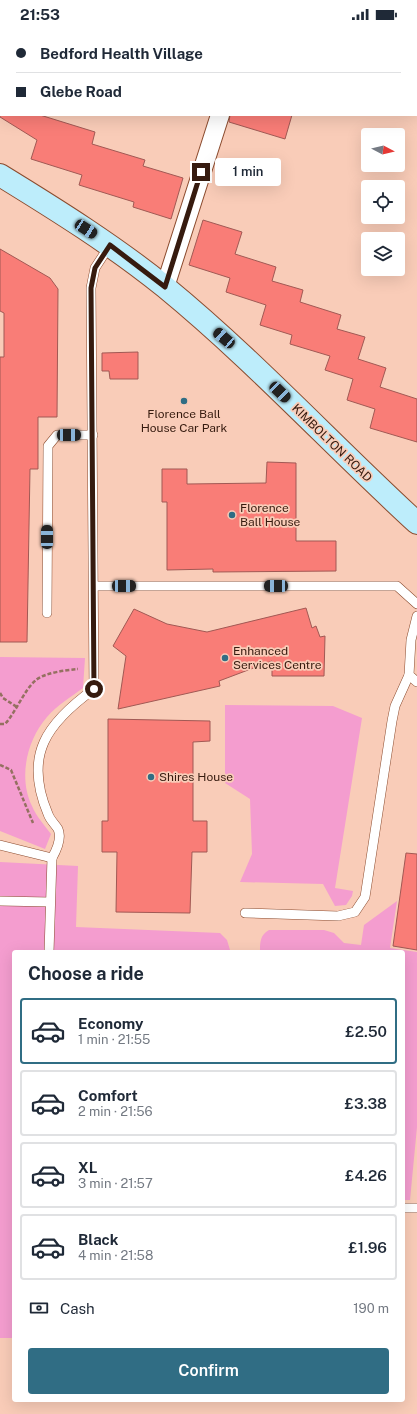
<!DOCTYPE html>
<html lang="en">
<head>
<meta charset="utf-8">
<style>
  body { margin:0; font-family:"Public Sans",sans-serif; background:#f6f6f7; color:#1f2937; height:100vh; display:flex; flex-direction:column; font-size:15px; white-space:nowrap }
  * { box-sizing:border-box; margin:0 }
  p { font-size:13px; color:#747a83 }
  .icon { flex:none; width:22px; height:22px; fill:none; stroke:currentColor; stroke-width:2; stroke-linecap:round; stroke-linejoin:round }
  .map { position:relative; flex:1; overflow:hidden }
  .side { position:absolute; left:12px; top:922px; width:393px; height:452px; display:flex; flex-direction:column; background:#fff; border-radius:4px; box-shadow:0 4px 16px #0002 }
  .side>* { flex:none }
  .guide { position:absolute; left:0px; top:0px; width:417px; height:88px; box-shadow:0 4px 16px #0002; display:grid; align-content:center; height:88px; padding:0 16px; background:#fff }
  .needle { width:26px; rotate:97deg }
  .buttons { position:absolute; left:361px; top:100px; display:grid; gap:8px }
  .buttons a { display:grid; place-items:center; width:44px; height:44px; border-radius:4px; background:#fff; box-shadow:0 4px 16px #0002; font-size:20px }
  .end { position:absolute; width:18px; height:18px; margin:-9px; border:5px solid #361b0f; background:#fff; box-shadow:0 0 0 2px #fff }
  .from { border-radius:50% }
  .bubble { position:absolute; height:28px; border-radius:4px; background:#fff; box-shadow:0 4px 16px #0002; font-size:13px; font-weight:600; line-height:28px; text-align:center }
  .car { position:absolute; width:12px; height:24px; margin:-12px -6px; border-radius:5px; box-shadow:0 0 3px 1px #0007; background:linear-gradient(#222 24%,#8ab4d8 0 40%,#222 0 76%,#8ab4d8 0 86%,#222 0) }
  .guide b { display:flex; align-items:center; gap:14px; height:38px; font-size:15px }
  .guide b+b { border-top:1px solid #e0e1e3 }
  .guide i { width:10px; height:10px; background:#1f2937 }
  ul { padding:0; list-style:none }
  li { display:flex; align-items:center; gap:12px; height:66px; margin:0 8px 6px; padding:0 8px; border:2px solid #e0e1e3; border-radius:4px }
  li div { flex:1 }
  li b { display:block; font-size:15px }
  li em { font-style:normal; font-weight:600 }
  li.selected { border-color:#306d84 }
  li>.icon { width:36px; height:36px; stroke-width:1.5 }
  h2 { padding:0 16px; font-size:18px; line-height:48px }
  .pay { display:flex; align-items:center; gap:10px; height:44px; padding:0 16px; font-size:15px }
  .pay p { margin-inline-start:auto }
  .cta { display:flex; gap:8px; margin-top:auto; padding:8px 16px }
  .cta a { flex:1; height:46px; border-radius:4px; background:#306d84; color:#fff; font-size:16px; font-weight:600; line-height:46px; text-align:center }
  .status { display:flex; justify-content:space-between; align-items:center; height:28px; padding:0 20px; background:#fff; direction:ltr }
  .status svg { height:11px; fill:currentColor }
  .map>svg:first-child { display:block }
  .green { fill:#f49dcf }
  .building { fill:#f97d77; stroke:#a15954 }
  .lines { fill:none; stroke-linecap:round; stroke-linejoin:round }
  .lane-casing { stroke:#8b4b2e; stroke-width:10 }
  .street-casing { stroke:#8b4b2e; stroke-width:20 }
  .secondary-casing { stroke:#8b4b2e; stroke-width:24 }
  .path { stroke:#947060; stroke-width:2.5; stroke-dasharray:4 2; stroke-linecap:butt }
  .lane { stroke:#fff; stroke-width:9 }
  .street { stroke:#fff; stroke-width:18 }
  .secondary { stroke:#bdedfb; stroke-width:22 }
  .route { stroke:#361b0f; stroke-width:5 }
  .poi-dot { fill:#306d84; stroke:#f9ccb8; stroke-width:1.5 }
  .labels { text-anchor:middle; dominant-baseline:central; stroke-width:3.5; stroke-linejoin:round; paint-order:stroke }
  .poi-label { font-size:12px; fill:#361b0f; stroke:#f9ccb8; text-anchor:start }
  .street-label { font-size:12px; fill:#361b0f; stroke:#f9ccb8 }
</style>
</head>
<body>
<div class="status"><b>21:53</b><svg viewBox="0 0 49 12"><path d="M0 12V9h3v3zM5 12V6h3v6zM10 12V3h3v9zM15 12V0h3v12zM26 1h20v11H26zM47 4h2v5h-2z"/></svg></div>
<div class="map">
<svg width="417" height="1386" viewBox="0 0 417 1386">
  <rect width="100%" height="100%" fill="#f9ccb8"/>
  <g class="green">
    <path d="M0,629L85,630L83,660C71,669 57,677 47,689C27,712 18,749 32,778C36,788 45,798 51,806L45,821L0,803Z"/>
    <path d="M225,677L333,678L362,690L335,860L353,863L352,868L346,877L335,878L323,856L240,854L252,826L250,771L225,755Z"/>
    <path d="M0,834L78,838L76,899L220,905L227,912L230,922V924H14V1310H0Z"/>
    <path d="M397,873L390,920L417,924V1099L410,1172H403V924H260C260,914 260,907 269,902H324L334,905L344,915L361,917L364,897Z"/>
  </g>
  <g class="building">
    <path d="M0,87H40L95,104L92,116L145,132L143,138L183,150L171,191L133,179L134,174L79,157L82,147L31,131L37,112L0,89Z"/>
    <path d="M230,87H292L285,111L229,94Z"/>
    <path d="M203,192L242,204L235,226L276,239L272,253L303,262L300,274L341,287L337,301L365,309L358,331L386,340L380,359L417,371V414L370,400L375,381L347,372L353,351L325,342L330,328L290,316L292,307L260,297L266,277L226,264L230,250L189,237Z"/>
    <path d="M0,221L50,250L58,261L57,389H38V441H30L27,614H0V329H4V285L0,283Z"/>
    <path d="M138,324V351H110L109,343H102V325Z"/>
    <path d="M267,434L296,435V513H336V543L213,544V541L167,542V474H162V441H187V456L266,455Z"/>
    <path d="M306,580L312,600L316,598L320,609L325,608L324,648H272V633L219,653L220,658L118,681L126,628L113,618L134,581L167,596L207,604Z"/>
    <path d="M108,691L210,693V713L193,714V793H207V824H192L190,885L116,884L117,824H102V793H108Z"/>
    <path d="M406,825L417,826V922L393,918Z"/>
  </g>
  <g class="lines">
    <defs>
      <g id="lane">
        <path d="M94,558H397L417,576"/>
        <path d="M47,585L48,418L57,407H93"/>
        <path d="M417,588L411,612L409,647L417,654"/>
        <path d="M0,817L52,830C56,823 62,810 58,801C55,796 50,792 48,786C23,727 47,695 94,661L91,260L95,240L110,217"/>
        <path d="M0,873L50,874"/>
        <path d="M245,885L338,888L355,884L365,869L392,693L395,678L409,647"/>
        <path d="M49,924L52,830"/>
        <path d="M403,1180H417"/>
      </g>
      <g id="street">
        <path d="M247,1L248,0"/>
        <path d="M165,259L220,87"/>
      </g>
      <path id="secondary" d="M0,147C57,182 113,217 165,259C254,332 332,417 417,495"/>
    </defs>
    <use href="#lane" class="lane-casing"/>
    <use href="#street" class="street-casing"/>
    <use href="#secondary" class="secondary-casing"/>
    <g class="path">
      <path d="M0,665L3,670L17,679"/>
      <path d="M0,696H5C16,684 24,662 36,652C44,645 66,642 78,641"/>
      <path d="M0,737L11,742L33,795"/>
    </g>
    <use href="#lane" class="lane"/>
    <use href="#street" class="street"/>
    <use href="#secondary" class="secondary"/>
  </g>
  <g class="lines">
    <path class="route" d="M94,661L91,260L95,240L110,217L165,259L201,144"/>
  </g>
  <g class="poi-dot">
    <circle cx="184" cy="373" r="4"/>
    <circle cx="232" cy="487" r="4"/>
    <circle cx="225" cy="630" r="4"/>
    <circle cx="151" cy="749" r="4"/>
  </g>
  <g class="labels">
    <g class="poi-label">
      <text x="184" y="386" text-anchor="middle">Florence Ball<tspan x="184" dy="14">House Car Park</tspan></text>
      <text x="240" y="480">Florence<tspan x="240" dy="14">Ball House</tspan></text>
      <text x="233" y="623">Enhanced<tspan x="233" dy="14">Services Centre</tspan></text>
      <text x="159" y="749">Shires House</text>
    </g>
    <g class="street-label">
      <text transform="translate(332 415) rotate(44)">KIMBOLTON ROAD</text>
    </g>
  </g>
</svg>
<div class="buttons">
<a><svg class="needle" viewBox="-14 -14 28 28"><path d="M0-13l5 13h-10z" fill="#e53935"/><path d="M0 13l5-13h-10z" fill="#747a83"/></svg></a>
<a><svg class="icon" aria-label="locate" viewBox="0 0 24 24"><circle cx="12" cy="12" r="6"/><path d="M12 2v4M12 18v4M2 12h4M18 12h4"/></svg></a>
<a><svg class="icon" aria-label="layers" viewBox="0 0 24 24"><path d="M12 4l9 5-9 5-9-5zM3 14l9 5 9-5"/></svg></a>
</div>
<i class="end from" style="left:94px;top:661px"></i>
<i class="end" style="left:201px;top:144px"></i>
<div class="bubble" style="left:215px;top:130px;width:66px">1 min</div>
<i class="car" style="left:86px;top:201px;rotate:123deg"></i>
<i class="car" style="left:224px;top:310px;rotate:311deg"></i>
<i class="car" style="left:280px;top:364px;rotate:134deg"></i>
<i class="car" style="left:69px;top:407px;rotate:90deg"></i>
<i class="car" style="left:47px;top:509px;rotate:0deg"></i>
<i class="car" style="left:124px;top:558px;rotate:90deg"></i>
<i class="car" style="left:276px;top:558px;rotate:270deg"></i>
<div class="guide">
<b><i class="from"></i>Bedford Health Village</b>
<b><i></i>Glebe Road</b>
</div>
<section class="side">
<h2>Choose a ride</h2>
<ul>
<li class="selected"><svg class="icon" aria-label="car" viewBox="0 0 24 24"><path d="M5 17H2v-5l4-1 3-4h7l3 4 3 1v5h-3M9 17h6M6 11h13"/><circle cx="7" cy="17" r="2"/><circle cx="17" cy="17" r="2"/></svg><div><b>Economy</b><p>1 min · 21:55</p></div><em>£2.50</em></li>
<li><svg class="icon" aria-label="car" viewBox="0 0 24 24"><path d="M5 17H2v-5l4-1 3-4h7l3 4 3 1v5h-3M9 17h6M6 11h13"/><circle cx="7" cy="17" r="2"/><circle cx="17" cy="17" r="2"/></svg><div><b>Comfort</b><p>2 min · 21:56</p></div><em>£3.38</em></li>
<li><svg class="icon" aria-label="car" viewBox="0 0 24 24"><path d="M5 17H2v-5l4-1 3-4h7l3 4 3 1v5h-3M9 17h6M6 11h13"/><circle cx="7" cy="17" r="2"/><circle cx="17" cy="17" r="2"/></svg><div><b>XL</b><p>3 min · 21:57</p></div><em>£4.26</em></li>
<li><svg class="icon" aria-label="car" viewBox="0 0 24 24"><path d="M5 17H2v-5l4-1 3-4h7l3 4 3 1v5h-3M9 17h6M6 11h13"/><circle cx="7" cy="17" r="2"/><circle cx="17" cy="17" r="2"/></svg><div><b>Black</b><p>4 min · 21:58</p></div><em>£1.96</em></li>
</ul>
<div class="pay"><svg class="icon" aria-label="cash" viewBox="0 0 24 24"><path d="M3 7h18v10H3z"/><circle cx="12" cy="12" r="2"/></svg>Cash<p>190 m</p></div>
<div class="cta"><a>Confirm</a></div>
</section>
</div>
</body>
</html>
